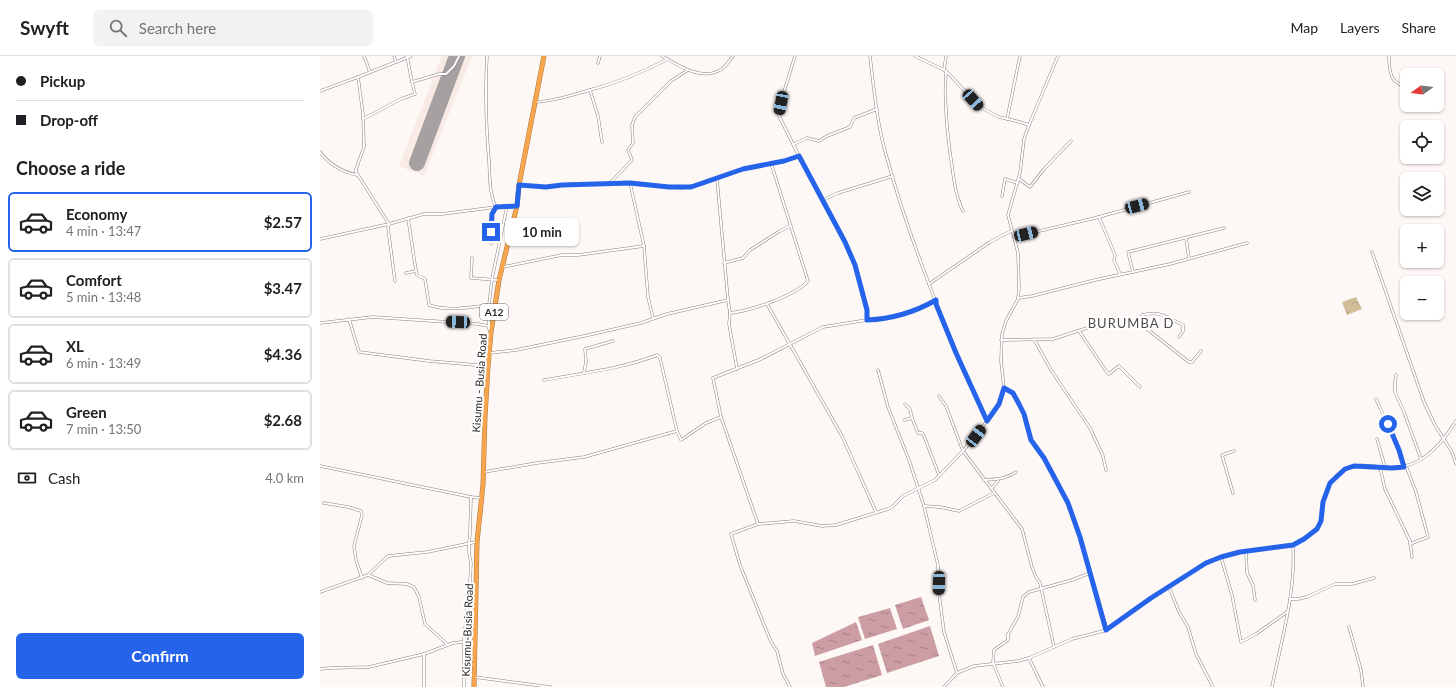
<!DOCTYPE html>
<html lang="en">
<head>
<meta charset="utf-8">
<style>
  body { margin:0; font-family:Lato,sans-serif; background:#f2f2f2; color:#202124; height:100vh; display:flex; flex-direction:column; font-size:15px; white-space:nowrap }
  * { box-sizing:border-box; margin:0 }
  p { font-size:13px; color:#757577 }
  .icon { flex:none; width:22px; height:22px; fill:none; stroke:currentColor; stroke-width:2; stroke-linecap:round; stroke-linejoin:round }
  .map { position:relative; flex:1; overflow:hidden }
  .panel { display:flex; flex-direction:column; background:#fff; width:320px }
  .panel>* { flex:none }
  .top-card { display:grid; align-content:center; height:88px; padding:0 16px; background:#fff }
  .needle { width:26px; rotate:255deg }
  .tools { position:absolute; left:1080px; top:12px; display:grid; gap:8px }
  .tools a { display:grid; place-items:center; width:44px; height:44px; border-radius:6px; background:#fff; box-shadow:0 1px 3px #0004; font-size:20px }
  .end { position:absolute; width:18px; height:18px; margin:-9px; border:5px solid #2563eb; background:#fff; box-shadow:0 0 0 2px #fff }
  .from { border-radius:50% }
  .bubble { position:absolute; height:28px; border-radius:6px; background:#fff; box-shadow:0 1px 3px #0004; font-size:13px; font-weight:700; line-height:28px; text-align:center }
  .car { position:absolute; width:12px; height:24px; margin:-12px -6px; border-radius:5px; box-shadow:0 0 3px 1px #0007; background:linear-gradient(#222 24%,#8ab4d8 0 40%,#222 0 76%,#8ab4d8 0 86%,#222 0) }
  .top-card b { display:flex; align-items:center; gap:14px; height:38px; font-size:15px }
  .top-card b+b { border-top:1px solid #e0e0e0 }
  .top-card i { width:10px; height:10px; background:#202124 }
  ul { padding:0; list-style:none }
  li { display:flex; align-items:center; gap:12px; height:60px; margin:0 8px 6px; padding:0 8px; border:2px solid #e0e0e0; border-radius:6px }
  li div { flex:1 }
  li b { display:block; font-size:15px }
  li em { font-style:normal; font-weight:700 }
  li.selected { border-color:#2563eb }
  li>.icon { width:36px; height:36px; stroke-width:1.5 }
  h2 { padding:0 16px; font-size:18px; line-height:48px }
  .pay { display:flex; align-items:center; gap:10px; height:44px; padding:0 16px; font-size:15px }
  .pay p { margin-inline-start:auto }
  .cta { display:flex; gap:8px; margin-top:auto; padding:8px 16px }
  .cta a { flex:1; height:46px; border-radius:6px; background:#2563eb; color:#fff; font-size:16px; font-weight:700; line-height:46px; text-align:center }
  header { display:flex; align-items:center; gap:24px; box-sizing:border-box; height:56px; padding:0 20px; background:#fff; border-bottom:1px solid #e0e0e0 }
  header strong { font-size:19px }
  nav { display:flex; gap:22px; margin-inline-start:auto; font-size:14px }
  .search { width:280px; height:36px; background:#f2f2f2; display:flex; align-items:center; gap:10px; box-sizing:border-box; padding:0 14px; border-radius:6px; color:#757577; font-size:15px }
  main { display:flex; flex:1; min-height:0 }
  .map>svg:first-child { display:block }
  .built { fill:#f8eae4 }
  .forest { fill:url(#forest-crowns) }
  .water { fill:url(#water-ripples) }
  .lines { fill:none; stroke-linecap:round; stroke-linejoin:round }
  .runway { stroke:#a6a1a0; stroke-width:16 }
  .street-casing { stroke:#888380; stroke-width:3 }
  .highway-casing { stroke:#b07a40; stroke-width:5 }
  .street { stroke:#fff; stroke-width:2 }
  .highway { stroke:#f8a64d; stroke-width:4 }
  .route { stroke:#2563eb; stroke-width:5 }
  .labels { text-anchor:middle; dominant-baseline:central; stroke-width:4; stroke-linejoin:round; paint-order:stroke }
  .shield { fill:#fff; stroke:#6a6868; stroke-width:1 }
  .shield-label { font-size:10px; font-weight:bold; fill:#2a2827 }
  .street-label { font-size:11px; fill:#2a2827; stroke:#fff }
  .quarter-label { font-size:13px; letter-spacing:1px; fill:#514c4a; stroke:#fff }
</style>
</head>
<body>
<header>
<strong>Swyft</strong>
<div class="search"><svg class="icon" aria-label="search" viewBox="0 0 24 24"><circle cx="10" cy="10" r="6"/><path d="M15 15l6 6"/></svg>Search here</div>
<nav><a>Map</a><a>Layers</a><a>Share</a></nav>
</header>
<main>
<section class="panel">
<div class="top-card">
<b><i class="from"></i>Pickup</b>
<b><i></i>Drop-off</b>
</div>
<h2>Choose a ride</h2>
<ul>
<li class="selected"><svg class="icon" aria-label="car" viewBox="0 0 24 24"><path d="M5 17H2v-5l4-1 3-4h7l3 4 3 1v5h-3M9 17h6M6 11h13"/><circle cx="7" cy="17" r="2"/><circle cx="17" cy="17" r="2"/></svg><div><b>Economy</b><p>4 min · 13:47</p></div><em>$2.57</em></li>
<li><svg class="icon" aria-label="car" viewBox="0 0 24 24"><path d="M5 17H2v-5l4-1 3-4h7l3 4 3 1v5h-3M9 17h6M6 11h13"/><circle cx="7" cy="17" r="2"/><circle cx="17" cy="17" r="2"/></svg><div><b>Comfort</b><p>5 min · 13:48</p></div><em>$3.47</em></li>
<li><svg class="icon" aria-label="car" viewBox="0 0 24 24"><path d="M5 17H2v-5l4-1 3-4h7l3 4 3 1v5h-3M9 17h6M6 11h13"/><circle cx="7" cy="17" r="2"/><circle cx="17" cy="17" r="2"/></svg><div><b>XL</b><p>6 min · 13:49</p></div><em>$4.36</em></li>
<li><svg class="icon" aria-label="car" viewBox="0 0 24 24"><path d="M5 17H2v-5l4-1 3-4h7l3 4 3 1v5h-3M9 17h6M6 11h13"/><circle cx="7" cy="17" r="2"/><circle cx="17" cy="17" r="2"/></svg><div><b>Green</b><p>7 min · 13:50</p></div><em>$2.68</em></li>
</ul>
<div class="pay"><svg class="icon" aria-label="cash" viewBox="0 0 24 24"><path d="M3 7h18v10H3z"/><circle cx="12" cy="12" r="2"/></svg>Cash<p>4.0 km</p></div>
<div class="cta"><a>Confirm</a></div>
</section>
<div class="map">
<svg width="1136" height="631" viewBox="0 0 1136 631">
  <defs>
    <pattern id="forest-crowns" width="20" height="18" patternUnits="userSpaceOnUse"><rect width="20" height="18" fill="#d1be98"/><path d="M2 6a3 3 0 1 1 6 0M12 15a3 3 0 1 1 6 0" fill="none" stroke="#b4a383"/></pattern>
    <pattern id="water-ripples" width="26" height="14" patternUnits="userSpaceOnUse"><rect width="26" height="14" fill="#cc9ea4"/><path d="M2 4q2-2 4 0t4 0M15 11q2-2 4 0t4 0" fill="none" stroke="#a68186"/></pattern>
  </defs>
  <rect width="100%" height="100%" fill="#fdf7f5"/>
  <path class="built" d="M122,0H152L104,120L79,110Z"/>
  <path class="forest" d="M1036,241L1042,253L1027,259L1022,246Z"/>
  <g class="water">
    <path d="M601,541L609,564L583,573L575,549Z"/>
    <path d="M570,552L577,573L545,583L538,561Z"/>
    <path d="M536,566L542,584L495,600L492,587Z"/>
    <path d="M610,570L619,600L567,617L558,588Z"/>
    <path d="M553,589L562,619L524,631H506L499,606Z"/>
  </g>
  <g class="lines">
    <path class="runway" d="M97,107L137,0"/>
    <defs>
      <g id="street">
        <path d="M44,0L50,16"/>
        <path d="M74,0L76,6"/>
        <path d="M87,0L92,26L119,18H126L134,10L139,0"/>
        <path d="M167,0C165,35 166,70 169,105C170,121 169,137 176,151L172,158L171,188"/>
        <path d="M342,0C359,10 382,25 400,14C406,11 409,5 413,0"/>
        <path d="M550,0C554,34 557,69 567,102C592,193 628,280 667,365"/>
        <path d="M1069,0C1069,7 1069,20 1075,25C1077,27 1080,27 1082,31C1084,37 1082,43 1082,50L1088,52L1092,49"/>
        <path d="M278,7L280,0"/>
        <path d="M624,14L626,0"/>
        <path d="M626,15C624,47 627,78 632,110C634,125 636,141 643,155"/>
        <path d="M38,21L91,0"/>
        <path d="M270,34L278,60L282,86"/>
        <path d="M0,35L38,21L43,58L44,91L36,113V116L69,168L104,158H122L176,151L197,150"/>
        <path d="M216,46C235,45 252,39 270,34C297,27 323,16 348,3"/>
        <path d="M43,63L81,43L95,38L92,26"/>
        <path d="M687,63L700,0"/>
        <path d="M709,69L738,0"/>
        <path d="M474,88L487,82L499,85L507,80L530,71L534,62L557,53"/>
        <path d="M0,96C9,108 23,116 37,119"/>
        <path d="M699,123L710,131L724,113L751,85"/>
        <path d="M290,127L312,104L308,94L313,87L312,69L315,61L351,25L368,14"/>
        <path d="M310,127L324,190L328,241L333,262"/>
        <path d="M200,129L226,131L242,129L310,127L361,132L382,128L423,113L451,107"/>
        <path d="M682,140L685,123L698,127"/>
        <path d="M503,144L518,137L573,120"/>
        <path d="M779,161L795,199L794,204L800,218"/>
        <path d="M88,162L96,215L97,219L105,223L109,249C129,256 149,251 169,249L174,250"/>
        <path d="M694,181L775,162L869,136"/>
        <path d="M866,182L869,202"/>
        <path d="M0,183L69,168L68,172L75,225"/>
        <path d="M1052,196L1104,346L1115,369L1132,396L1136,408"/>
        <path d="M152,202L151,222L178,224"/>
        <path d="M404,207L423,202L430,194L460,175L470,170"/>
        <path d="M183,211L242,199H258L324,190"/>
        <path d="M813,216L808,196L904,172"/>
        <path d="M86,217L96,215"/>
        <path d="M609,228L670,186L691,175"/>
        <path d="M698,242L712,240L775,224L850,208L927,187"/>
        <path d="M408,244L410,257"/>
        <path d="M447,248L522,380L556,456"/>
        <path d="M29,263L39,296L109,305L168,310"/>
        <path d="M547,264C572,263 594,256 616,244"/>
        <path d="M0,267L53,261L158,268L169,270V273L171,276"/>
        <path d="M169,269V249L172,223L187,150"/>
        <path d="M823,270L822,259C841,254 847,262 863,269V275L859,281"/>
        <path d="M759,275L786,315L789,318L799,310L820,331"/>
        <path d="M714,283L731,314L770,372L783,400L786,414"/>
        <path d="M681,284L733,283L770,271L818,269L827,273L869,306H872L881,295"/>
        <path d="M169,297L196,294L264,280L321,267L347,258L408,244L397,123"/>
        <path d="M417,313L409,268L410,257C430,255 475,240 488,225L451,107L464,105L479,100"/>
        <path d="M558,314L568,351L589,404L604,450L618,509L619,537L624,576L637,617"/>
        <path d="M264,317L266,305L265,293L293,285"/>
        <path d="M1076,319L1075,326V336L1084,356L1101,403"/>
        <path d="M224,324C262,317 302,313 337,299L340,302L357,375L361,384L386,367L401,361"/>
        <path d="M684,332L693,337L699,348L704,358L711,384L724,402L748,447L760,481L787,574"/>
        <path d="M619,340L626,350L643,395L702,473L712,511L716,521L720,527L734,591"/>
        <path d="M1056,343L1076,387L1084,411"/>
        <path d="M585,348L590,353L592,362"/>
        <path d="M584,364L592,362L598,377H602L604,380L619,419"/>
        <path d="M1057,383L1065,411"/>
        <path d="M0,410L151,441L161,442"/>
        <path d="M1086,410L1096,436L1108,481L1090,488"/>
        <path d="M1060,411L1065,433L1090,485L1092,501"/>
        <path d="M164,416L217,407L264,401L357,375"/>
        <path d="M664,424C677,423 686,423 696,416"/>
        <path d="M671,433L678,425"/>
        <path d="M913,437L902,399L914,395"/>
        <path d="M4,447L28,451L41,455L42,459L34,490L36,504L42,522"/>
        <path d="M604,450L620,451L639,455L674,437"/>
        <path d="M438,468L401,361L393,322L441,303L503,271L547,264V254L535,209L525,186L483,108L459,60L463,39L475,0"/>
        <path d="M926,496L927,517L933,529L935,544"/>
        <path d="M901,501L912,539L921,586L936,578L967,556"/>
        <path d="M48,519L67,527L87,528L94,531L99,541L105,568L127,588"/>
        <path d="M849,531L859,556L868,571L876,598L893,631"/>
        <path d="M0,536L48,519L68,500L107,496L156,486"/>
        <path d="M970,543H978L987,541L1015,528H1032L1054,522"/>
        <path d="M1029,571L1041,614L1043,631"/>
        <path d="M104,598V631"/>
        <path d="M709,602L723,631"/>
        <path d="M0,613L11,612L49,611L104,598L133,587L142,586L155,590"/>
        <path d="M154,621L230,631"/>
        <path d="M144,631V583L150,526L151,507L149,497V487L150,478L151,441"/>
        <path d="M470,631L463,618L457,595L451,586L420,509L411,478L438,468L474,465L502,470L516,469L568,453L572,451L583,440L615,424L643,395L667,365L679,349L684,332L681,305L682,278L686,265L698,243L699,232L698,197L688,159L700,117L704,83L709,69L700,66L679,61L660,51L626,15L595,0"/>
        <path d="M624,631L637,617L654,610L698,605L709,602L752,583L787,574L831,542L885,507L901,501L920,496L973,489C983,485 996,477 1000,466C1002,460 1002,454 1003,448C1005,435 1013,419 1025,413C1036,407 1049,410 1061,411C1069,412 1077,412 1085,410C1107,405 1125,383 1136,365"/>
        <path d="M683,631L673,607L674,594L688,584V578L698,561L703,541L709,536L752,524L770,517"/>
        <path d="M952,631C961,585 976,537 973,489"/>
      </g>
      <path id="highway" d="M154,631L157,486L163,429L165,361L168,310L171,276L179,224L197,150L199,129L224,0"/>
    </defs>
    <use href="#street" class="street-casing"/>
    <use href="#highway" class="highway-casing"/>
    <use href="#street" class="street"/>
    <use href="#highway" class="highway"/>
  </g>
  <g class="lines">
    <path class="route" d="M171,176L172,158L176,151L197,150L199,129L226,131L242,129L310,127L349,131H371L423,113L464,105L479,100L525,186L535,209L547,254V264C572,263 595,256 616,244V248L636,297L667,365L679,348L684,332L693,337L699,348L704,358L711,384L724,402L748,447L760,481L786,574L831,542L886,507L901,501L920,496L973,489L984,483L997,473L1001,465L1003,446L1010,427L1025,413L1034,410L1072,412L1084,411L1079,394L1068,368"/>
  </g>
  <g class="labels">
    <rect class="shield" x="160" y="248" width="28" height="16" rx="3"/>
    <g class="shield-label">
      <text x="174" y="256">A12</text>
    </g>
    <g class="street-label">
      <text transform="translate(159 327) rotate(-86)">Kisumu - Busia Road</text>
      <text transform="translate(147 574) rotate(-88)">Kisumu-Busia Road</text>
    </g>
    <g class="quarter-label">
      <text x="811" y="267">BURUMBA D</text>
    </g>
  </g>
</svg>
<div class="tools">
<a><svg class="needle" viewBox="-14 -14 28 28"><path d="M0-13l5 13h-10z" fill="#e53935"/><path d="M0 13l5-13h-10z" fill="#757577"/></svg></a>
<a><svg class="icon" aria-label="locate" viewBox="0 0 24 24"><circle cx="12" cy="12" r="6"/><path d="M12 2v4M12 18v4M2 12h4M18 12h4"/></svg></a>
<a><svg class="icon" aria-label="layers" viewBox="0 0 24 24"><path d="M12 4l9 5-9 5-9-5zM3 14l9 5 9-5"/></svg></a>
<a>+</a>
<a>−</a>
</div>
<i class="end from" style="left:1068px;top:368px"></i>
<i class="end" style="left:171px;top:176px"></i>
<div class="bubble" style="left:185px;top:162px;width:74px">10 min</div>
<i class="car" style="left:653px;top:44px;rotate:138deg"></i>
<i class="car" style="left:461px;top:47px;rotate:191deg"></i>
<i class="car" style="left:817px;top:150px;rotate:75deg"></i>
<i class="car" style="left:706px;top:178px;rotate:77deg"></i>
<i class="car" style="left:138px;top:266px;rotate:272deg"></i>
<i class="car" style="left:656px;top:380px;rotate:37deg"></i>
<i class="car" style="left:619px;top:527px;rotate:181deg"></i>
</div>
</main>
</body>
</html>
